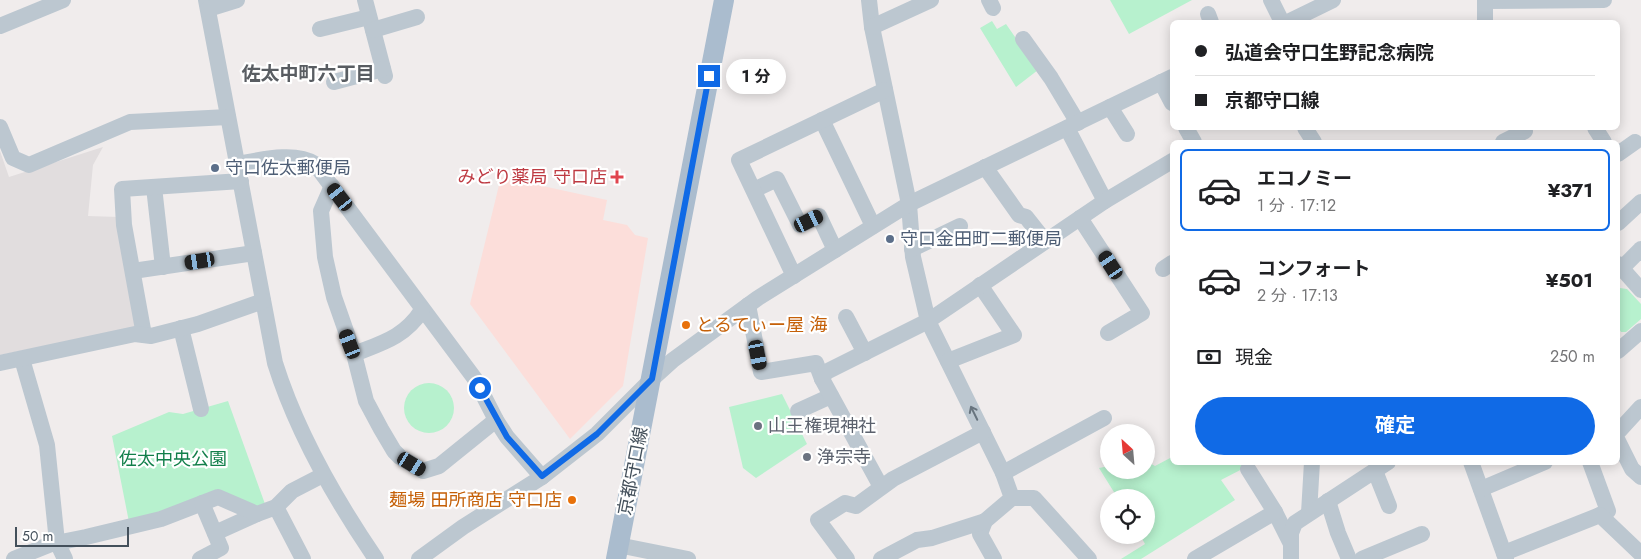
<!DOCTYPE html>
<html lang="ja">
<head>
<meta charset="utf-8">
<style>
  body { margin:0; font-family:Jost,"Noto Sans JP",sans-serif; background:#f6f6f6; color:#202124; height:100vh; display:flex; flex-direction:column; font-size:19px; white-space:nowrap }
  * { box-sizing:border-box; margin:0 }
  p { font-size:16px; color:#757577 }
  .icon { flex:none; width:28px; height:28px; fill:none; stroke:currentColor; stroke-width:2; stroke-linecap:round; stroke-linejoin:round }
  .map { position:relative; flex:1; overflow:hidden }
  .side { position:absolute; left:1170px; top:140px; width:450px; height:325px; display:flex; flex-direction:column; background:#fff; border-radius:8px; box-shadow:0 2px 12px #0003 }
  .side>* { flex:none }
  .top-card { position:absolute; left:1170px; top:20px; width:450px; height:110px; border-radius:8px; box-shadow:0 2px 12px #0003; display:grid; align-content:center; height:110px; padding:0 25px; background:#fff }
  .needle { width:32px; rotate:334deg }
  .fabs { position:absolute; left:1100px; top:424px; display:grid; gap:10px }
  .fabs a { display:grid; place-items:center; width:55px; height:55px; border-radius:50%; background:#fff; box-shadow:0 2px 12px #0003; font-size:25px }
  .scale { position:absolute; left:15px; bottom:12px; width:114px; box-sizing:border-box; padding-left:5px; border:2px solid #44505b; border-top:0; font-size:14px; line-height:18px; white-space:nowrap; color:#44505b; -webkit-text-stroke:4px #fff; paint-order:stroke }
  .end { position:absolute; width:22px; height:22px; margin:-11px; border:6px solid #106ae6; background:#fff; box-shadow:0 0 0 2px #fff }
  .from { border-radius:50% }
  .bubble { position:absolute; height:35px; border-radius:18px; background:#fff; box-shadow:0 2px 12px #0003; font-size:16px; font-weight:700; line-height:35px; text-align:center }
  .car { position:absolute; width:15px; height:30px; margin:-15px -8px; border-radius:6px; box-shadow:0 0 4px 1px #0007; background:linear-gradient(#222 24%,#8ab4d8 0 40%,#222 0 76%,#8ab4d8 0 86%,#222 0) }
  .top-card b { display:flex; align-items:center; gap:18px; height:48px; font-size:19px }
  .top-card b+b { border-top:1px solid #e0e0e0 }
  .top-card i { width:12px; height:12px; background:#202124 }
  ul { padding:9px 0 0; list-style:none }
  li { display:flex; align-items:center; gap:15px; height:82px; margin:0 10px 8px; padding:0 15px; border:2px solid transparent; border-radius:8px }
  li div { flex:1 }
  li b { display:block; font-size:19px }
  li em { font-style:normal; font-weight:700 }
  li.active { border-color:#106ae6 }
  li>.icon { width:45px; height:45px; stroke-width:1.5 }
  .pay { display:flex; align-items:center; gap:12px; height:55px; padding:0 25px; font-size:19px }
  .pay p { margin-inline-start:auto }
  .cta { display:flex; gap:10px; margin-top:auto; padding:10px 25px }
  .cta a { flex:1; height:58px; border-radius:30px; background:#106ae6; color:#fff; font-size:20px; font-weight:700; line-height:58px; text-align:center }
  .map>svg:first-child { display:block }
  .education { fill:#e1ddde }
  .medical { fill:#fcdeda }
  .green { fill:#b7f1ce }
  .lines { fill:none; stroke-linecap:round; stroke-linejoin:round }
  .minor { stroke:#bcc7d0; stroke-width:16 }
  .major { stroke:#aabcce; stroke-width:20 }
  .oneway { stroke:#68747e }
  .route { stroke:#106ae6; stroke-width:6 }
  .service-dot { fill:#5c6f8a; stroke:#fff; stroke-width:2 }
  .health-dot { fill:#e0444e; stroke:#fff; stroke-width:2 }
  .food-dot { fill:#e8710a; stroke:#fff; stroke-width:2 }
  .worship-dot { fill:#6b7280; stroke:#fff; stroke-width:2 }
  .labels { text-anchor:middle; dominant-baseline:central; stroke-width:4.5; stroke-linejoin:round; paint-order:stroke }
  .service-label { font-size:18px; fill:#4e5e75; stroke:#fff; text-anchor:start }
  .health-label { font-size:18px; fill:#be3a42; stroke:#fff; text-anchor:end }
  .food-label { font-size:18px; fill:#c56008; stroke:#fff; text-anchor:start }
  .worship-label { font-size:18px; fill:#5b616d; stroke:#fff; text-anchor:start }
  .park-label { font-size:18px; fill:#127f4a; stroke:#fff }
  .street-label { font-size:18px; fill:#44505b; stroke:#fff }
  .neighbourhood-label { font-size:19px; font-weight:bold; fill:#595d62; stroke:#fff }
</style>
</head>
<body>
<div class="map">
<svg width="1641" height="559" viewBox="0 0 1641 559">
  <rect width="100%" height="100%" fill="#f0ecec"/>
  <path class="education" d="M103,147L93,165L88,216L119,217L137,320L134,328L0,355V151L9,177Z"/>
  <path class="medical" d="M501,177L607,200L603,220L627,225L635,235L648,238L623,386L570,439L470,304Z"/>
  <g class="green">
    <path d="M1110,0H1192L1129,34Z"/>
    <path d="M992,21L997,29L1006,24L1038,70L1016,87L980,28Z"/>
    <path d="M1620,288L1627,289L1641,304V319L1626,332H1621L1618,327V289Z"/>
    <circle cx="429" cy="408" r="25"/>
    <path d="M782,394L807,444L756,478L743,468L729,407Z"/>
    <path d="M228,401L265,504L258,508L216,492L129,522L112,436L169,412L183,414Z"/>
    <path d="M1172,457V462H1246L1248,466L1221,480L1235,500L1141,559H1121L1145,544L1140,535H1146V498L1117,497L1099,468L1109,466V470H1146V461L1155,466Z"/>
  </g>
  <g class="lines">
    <g class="minor">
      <path d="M206,0L275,363C297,433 335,499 376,559"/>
      <path d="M365,0L385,76"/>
      <path d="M869,0L872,27L909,204L913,257L928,321L1003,473L1012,498L985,521L980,534L994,559"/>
      <path d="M989,0L993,8"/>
      <path d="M1271,0L1282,22"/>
      <path d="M1485,1L1604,0"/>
      <path d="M208,9L237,0"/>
      <path d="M1208,14L1211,22"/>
      <path d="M1288,22L1333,0"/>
      <path d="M1485,22V0"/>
      <path d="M0,26L63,0"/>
      <path d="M872,27L931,0"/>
      <path d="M320,29L369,17"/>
      <path d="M373,30L417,17"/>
      <path d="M1023,39L1051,78L1078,123"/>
      <path d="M334,82L383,69"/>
      <path d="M1161,82L1172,103"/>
      <path d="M1110,107L1127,134"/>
      <path d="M822,120L873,226"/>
      <path d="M0,127L13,158L29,165L130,122L228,117"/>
      <path d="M1067,128L1105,201"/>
      <path d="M1186,128L1194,142"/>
      <path d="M1305,128L1314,142"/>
      <path d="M1595,128L1604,142"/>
      <path d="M1503,142L1525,131"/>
      <path d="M1618,154L1635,142"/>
      <path d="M237,164C260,160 295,151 315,164L475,379L496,420L507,437L542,477"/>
      <path d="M985,167L1019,215L1026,217L1045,241"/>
      <path d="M332,186L321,211L325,257L334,297L354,354L366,401L381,429L394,451L400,457L423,471L439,466L496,420"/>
      <path d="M154,187L163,267"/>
      <path d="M754,190L777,179L800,225L819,216L835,250"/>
      <path d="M1080,218L1142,313L1108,333"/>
      <path d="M1618,223L1641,202"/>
      <path d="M912,249L960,226"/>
      <path d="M1618,264L1641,290"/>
      <path d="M1622,268L1641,249"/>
      <path d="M1163,269L1172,263"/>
      <path d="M133,271L254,253"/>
      <path d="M794,276L739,160L885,90"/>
      <path d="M748,305L761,372L816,363L822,379"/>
      <path d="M846,317L865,353"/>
      <path d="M181,328L201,409"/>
      <path d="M144,335L124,225L122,189L241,181"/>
      <path d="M1618,351L1641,331"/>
      <path d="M354,354C382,343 405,337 422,310"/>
      <path d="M22,359L47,445L57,542L65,559"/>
      <path d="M948,361L1014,335L980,285"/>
      <path d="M0,363L135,334L151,336L198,324L263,301"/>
      <path d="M798,411L831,396"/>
      <path d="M1618,432L1641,407"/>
      <path d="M1618,441L1632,469L1641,477"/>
      <path d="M1471,462L1506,559"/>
      <path d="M1590,462L1608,511L1600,515"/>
      <path d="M1248,469L1275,512L1290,542"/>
      <path d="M1375,471L1389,506"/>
      <path d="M1003,473L1104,418"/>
      <path d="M881,487L822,379L826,372L928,321L1105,201L1172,161"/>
      <path d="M1481,489L1545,462"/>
      <path d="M1012,498H1034L1089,559"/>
      <path d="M1328,501L1338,533L1349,559"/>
      <path d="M276,507L303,559"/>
      <path d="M1309,513L1312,462"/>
      <path d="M215,533L257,514"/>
      <path d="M618,545L688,559"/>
      <path d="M1504,553L1600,515L1641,554"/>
      <path d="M14,559L51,544L86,537L161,519L218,497L257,514L276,507L292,491L323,475"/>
      <path d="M200,559L221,548L202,503"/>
      <path d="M419,559L463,527L542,477L597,434L652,379L673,360L758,298L909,204L1172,77"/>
      <path d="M847,559L818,520L845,503L856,506L893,479L983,432"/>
      <path d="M881,559L917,540L932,538L985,521"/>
      <path d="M1195,559L1275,512"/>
      <path d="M1291,559V533L1295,523L1388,462"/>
      <path d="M1362,559L1422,534"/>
    </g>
    <path class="major" d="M616,559L724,0"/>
  </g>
  <defs><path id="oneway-shaft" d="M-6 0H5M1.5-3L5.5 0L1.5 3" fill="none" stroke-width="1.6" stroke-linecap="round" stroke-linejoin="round" transform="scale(1.25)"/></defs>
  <use class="oneway" href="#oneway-shaft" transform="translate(974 413) rotate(-116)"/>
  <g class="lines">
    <path class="route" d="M480,388L507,437L542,476L597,434L652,379L709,76"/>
  </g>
  <g class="service-dot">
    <circle cx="215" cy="168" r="5"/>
    <circle cx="890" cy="239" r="5"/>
  </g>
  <path class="health-dot" d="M614.5 169.5h5v5h5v5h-5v5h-5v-5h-5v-5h5z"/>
  <g class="food-dot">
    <circle cx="686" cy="325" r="5"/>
    <circle cx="572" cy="500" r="5"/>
  </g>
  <g class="worship-dot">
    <circle cx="758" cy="426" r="5"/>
    <circle cx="807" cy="457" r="5"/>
  </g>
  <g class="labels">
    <g class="service-label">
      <text x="225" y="168">守口佐太郵便局</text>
      <text x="900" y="239">守口金田町二郵便局</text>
    </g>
    <g class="health-label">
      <text x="607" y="177">みどり薬局 守口店</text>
    </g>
    <g class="food-label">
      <text x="696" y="325">とるてぃー屋 海</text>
      <text x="562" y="500" text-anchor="end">麺場 田所商店 守口店</text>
    </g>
    <g class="worship-label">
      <text x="768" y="426">山王権現神社</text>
      <text x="817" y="457">浄宗寺</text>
    </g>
    <g class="park-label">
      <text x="173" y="459">佐太中央公園</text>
    </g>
    <g class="street-label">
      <text transform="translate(633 471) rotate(-79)">京都守口線</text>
    </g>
    <g class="neighbourhood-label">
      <text x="308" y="73">佐太中町六丁目</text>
    </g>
  </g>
</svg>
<div class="fabs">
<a><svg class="needle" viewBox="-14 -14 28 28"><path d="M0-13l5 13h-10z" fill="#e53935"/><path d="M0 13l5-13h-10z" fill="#757577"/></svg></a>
<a><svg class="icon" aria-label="locate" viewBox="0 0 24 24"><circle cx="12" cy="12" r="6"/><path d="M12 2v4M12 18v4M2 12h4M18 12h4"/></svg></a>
</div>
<div class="scale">50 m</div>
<i class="end from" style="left:480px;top:388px"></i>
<i class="end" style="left:709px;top:76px"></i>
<div class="bubble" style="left:726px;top:59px;width:60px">1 分</div>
<i class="car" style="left:340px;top:197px;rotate:322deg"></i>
<i class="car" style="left:809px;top:221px;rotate:64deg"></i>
<i class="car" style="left:200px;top:261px;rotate:261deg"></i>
<i class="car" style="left:1111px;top:265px;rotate:327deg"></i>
<i class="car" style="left:350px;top:344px;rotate:339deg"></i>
<i class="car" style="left:758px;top:355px;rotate:169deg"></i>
<i class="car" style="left:412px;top:464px;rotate:121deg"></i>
<div class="top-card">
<b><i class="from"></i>弘道会守口生野記念病院</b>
<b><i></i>京都守口線</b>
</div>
<section class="side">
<ul>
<li class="active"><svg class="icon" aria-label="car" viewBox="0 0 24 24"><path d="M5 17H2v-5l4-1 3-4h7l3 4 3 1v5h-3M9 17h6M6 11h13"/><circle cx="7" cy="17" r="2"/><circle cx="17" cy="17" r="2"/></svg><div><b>エコノミー</b><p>1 分 · 17:12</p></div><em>¥371</em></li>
<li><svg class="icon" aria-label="car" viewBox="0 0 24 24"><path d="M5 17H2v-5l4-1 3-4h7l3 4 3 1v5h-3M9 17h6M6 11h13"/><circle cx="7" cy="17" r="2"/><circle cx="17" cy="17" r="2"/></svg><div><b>コンフォート</b><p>2 分 · 17:13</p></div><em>¥501</em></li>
</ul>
<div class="pay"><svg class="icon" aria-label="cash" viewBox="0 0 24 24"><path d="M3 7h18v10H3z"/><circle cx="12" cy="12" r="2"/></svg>現金<p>250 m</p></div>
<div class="cta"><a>確定</a></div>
</section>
</div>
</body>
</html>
